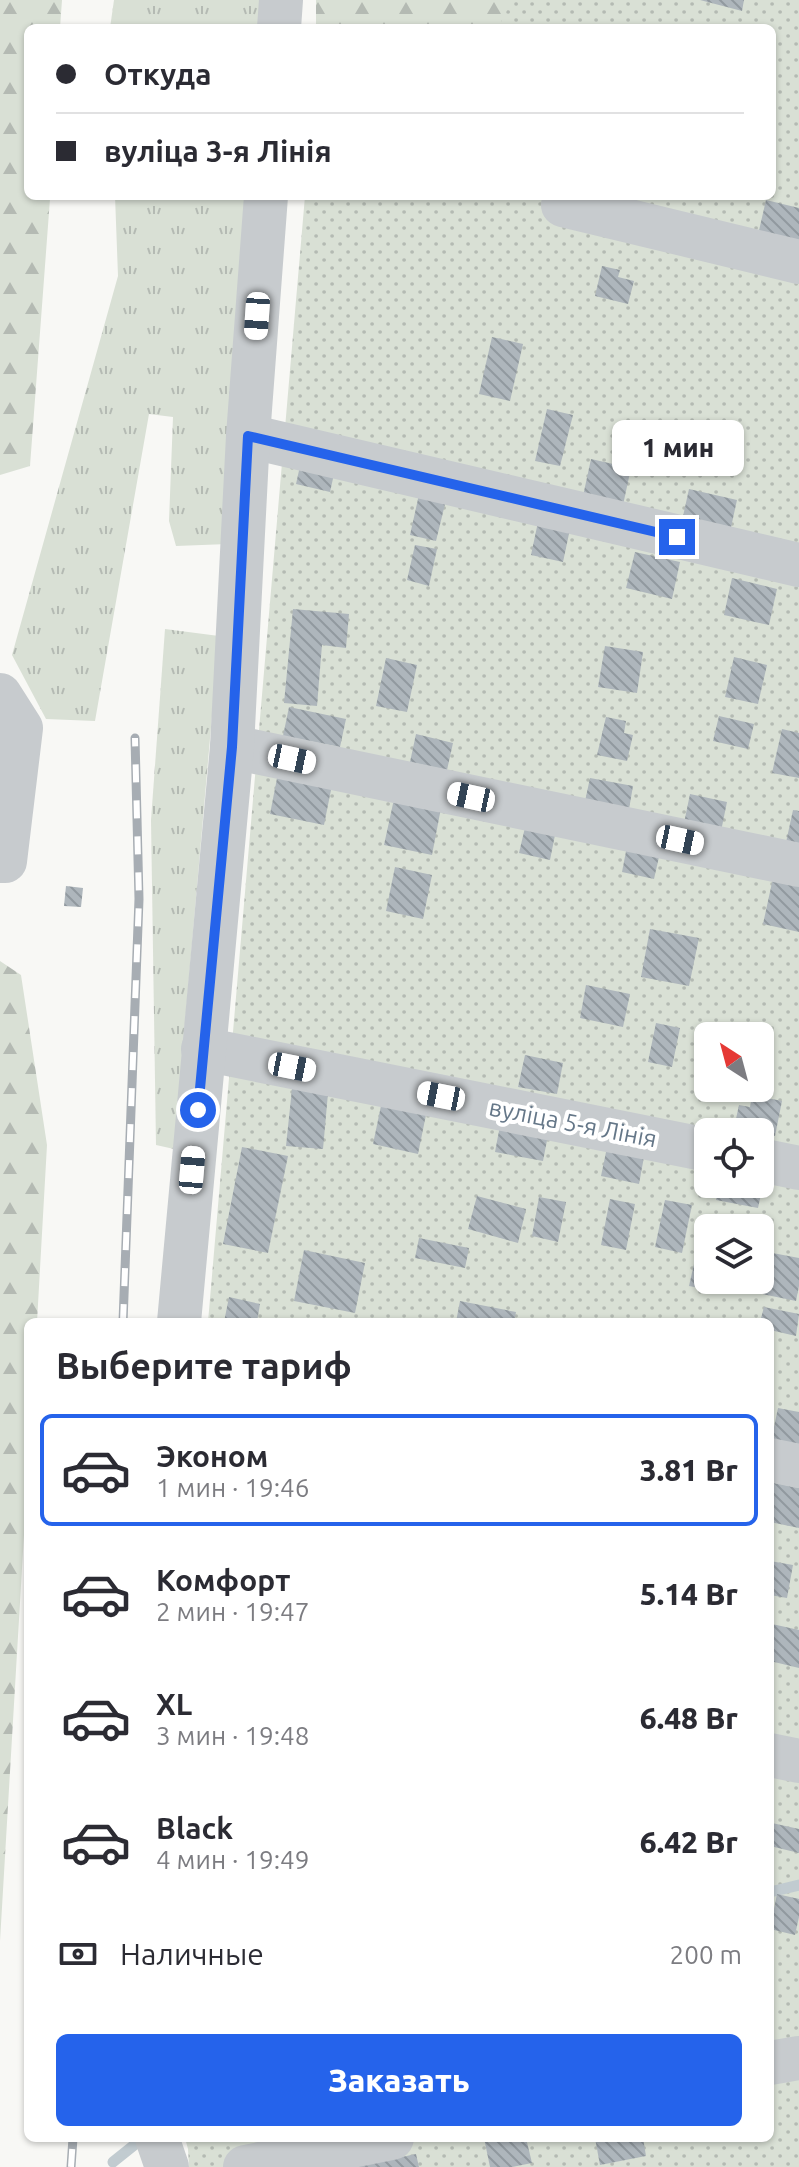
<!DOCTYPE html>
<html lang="ru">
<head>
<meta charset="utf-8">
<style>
  body { margin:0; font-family:Ubuntu,sans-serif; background:#f7f7f7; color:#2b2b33; height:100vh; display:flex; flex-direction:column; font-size:30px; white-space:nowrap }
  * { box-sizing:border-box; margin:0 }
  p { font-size:26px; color:#7c7c81 }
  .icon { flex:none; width:44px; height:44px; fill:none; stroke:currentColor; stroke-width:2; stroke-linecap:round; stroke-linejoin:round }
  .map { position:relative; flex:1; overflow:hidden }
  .sheet { position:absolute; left:24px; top:1318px; width:750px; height:824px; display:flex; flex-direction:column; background:#fff; border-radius:12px; box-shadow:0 2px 6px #0004 }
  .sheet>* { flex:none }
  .hud { position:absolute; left:24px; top:24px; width:752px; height:176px; border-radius:12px; box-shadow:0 2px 6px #0004; display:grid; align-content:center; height:176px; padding:0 32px; background:#fff }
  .needle { width:52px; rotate:324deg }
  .buttons { position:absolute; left:694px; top:1022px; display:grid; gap:16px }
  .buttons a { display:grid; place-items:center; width:80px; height:80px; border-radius:12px; background:#fff; box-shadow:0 2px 6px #0004; font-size:40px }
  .end { position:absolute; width:36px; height:36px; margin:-18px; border:10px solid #2563eb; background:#fff; box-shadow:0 0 0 4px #fff }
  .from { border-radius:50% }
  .bubble { position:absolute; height:56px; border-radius:12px; background:#fff; box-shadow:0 2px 6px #0004; font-size:26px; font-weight:800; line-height:56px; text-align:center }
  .car { position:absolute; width:24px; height:48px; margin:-24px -12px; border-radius:10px; box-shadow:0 0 6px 2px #0007; background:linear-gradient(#fff 24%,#345 0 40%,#fff 0 76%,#345 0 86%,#fff 0) }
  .hud b { display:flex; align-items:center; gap:28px; height:76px; font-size:30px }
  .hud b+b { border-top:2px solid #e1e1e2 }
  .hud i { width:20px; height:20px; background:#2b2b33 }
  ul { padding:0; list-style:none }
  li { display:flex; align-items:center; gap:24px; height:112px; margin:0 16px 12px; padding:0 16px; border:4px solid transparent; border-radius:12px }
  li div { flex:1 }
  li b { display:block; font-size:30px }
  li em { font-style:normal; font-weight:800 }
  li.active { border-color:#2563eb }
  li>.icon { width:72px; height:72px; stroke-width:1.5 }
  h2 { padding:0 32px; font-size:36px; line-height:96px }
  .pay { display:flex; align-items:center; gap:20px; height:88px; padding:0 32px; font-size:30px }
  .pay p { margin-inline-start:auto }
  .button { display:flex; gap:16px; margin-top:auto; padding:16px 32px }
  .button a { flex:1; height:92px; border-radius:12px; background:#2563eb; color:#fff; font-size:32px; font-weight:800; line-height:92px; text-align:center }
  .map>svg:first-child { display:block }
  .grass { fill:url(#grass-tufts) }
  .forest { fill:url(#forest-firs) }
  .garden { fill:url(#garden-dots); fill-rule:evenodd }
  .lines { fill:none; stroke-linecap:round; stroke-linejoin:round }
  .stream { stroke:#c1cbd0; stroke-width:11 }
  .building { fill:url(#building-back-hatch) }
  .minor { stroke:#c7cbce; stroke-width:44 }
  .rail-casing { stroke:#a7adb3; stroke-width:9 }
  .rail { stroke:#fff; stroke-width:6; stroke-dasharray:18; stroke-linecap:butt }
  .route { stroke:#2563eb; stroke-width:10 }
  .labels { text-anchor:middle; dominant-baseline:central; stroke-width:8; stroke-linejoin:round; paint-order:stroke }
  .street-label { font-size:24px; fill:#657788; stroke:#fff }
</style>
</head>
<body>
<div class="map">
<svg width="799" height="2167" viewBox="0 0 799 2167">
  <defs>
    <pattern id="grass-tufts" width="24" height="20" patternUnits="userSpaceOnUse" patternTransform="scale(2)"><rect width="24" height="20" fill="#d9e0d5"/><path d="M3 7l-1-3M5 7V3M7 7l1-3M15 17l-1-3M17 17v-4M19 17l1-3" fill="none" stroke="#b4bab3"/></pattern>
    <pattern id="forest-firs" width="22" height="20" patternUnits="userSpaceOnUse" patternTransform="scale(2)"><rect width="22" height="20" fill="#d9e0d5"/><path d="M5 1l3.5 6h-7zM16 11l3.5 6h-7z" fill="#b4bab3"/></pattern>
    <pattern id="garden-dots" width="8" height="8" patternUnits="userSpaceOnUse" patternTransform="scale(2)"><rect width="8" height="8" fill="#d9e0d5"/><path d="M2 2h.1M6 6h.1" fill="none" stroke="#b4bab3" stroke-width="1.8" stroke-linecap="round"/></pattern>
    <pattern id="building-back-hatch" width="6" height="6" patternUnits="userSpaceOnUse" patternTransform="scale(2)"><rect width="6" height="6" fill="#aeb6bc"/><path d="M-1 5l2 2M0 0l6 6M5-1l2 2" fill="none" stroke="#91999f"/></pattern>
  </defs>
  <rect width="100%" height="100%" fill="#f8f8f5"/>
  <g class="grass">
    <path d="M114,0H261L259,28H110Z"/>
    <path d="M115,196H249L228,544L176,546L169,521L173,417L149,414L95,721L46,719L12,655L118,276Z"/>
    <path d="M165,629L219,636L174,1149L156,1145L151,820Z"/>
  </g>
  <g class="forest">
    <path d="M0,0H62L60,28H28V196H50V199L30,466L0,475Z"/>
    <path d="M316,0H577L631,28H316Z"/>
    <path d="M0,961L21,975L47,1145L37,1322H28V1467L0,1941Z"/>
  </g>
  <path class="garden" d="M512,0H799V2167H189L188,2149L185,2138H770V1322H208L305,196H772V28H498ZM708,1036H760V1088H708ZM708,1132H760V1184H708ZM708,1228H760V1280H708Z"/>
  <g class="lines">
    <g class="stream">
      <path d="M770,1892L799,1885"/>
      <path d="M113,2162L143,2138"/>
    </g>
  </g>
  <g class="building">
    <path d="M700,0H744L742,11Z"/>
    <path d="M766,200L799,208V250L755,248Z"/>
    <path d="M602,266L620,270L618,277L634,281L628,304L595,296Z"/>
    <path d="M492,337L523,344L510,401L479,394Z"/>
    <path d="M547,409L573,415L560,466L535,461Z"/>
    <path d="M302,457L336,465L330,492L296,484Z"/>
    <path d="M591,459L631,468L623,505L583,496Z"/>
    <path d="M689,489L737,500L728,541L680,530Z"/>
    <path d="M420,490L447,496L436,541L410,535Z"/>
    <path d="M538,522L570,529L563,562L531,555Z"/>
    <path d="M415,545L437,549L429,586L407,580Z"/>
    <path d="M635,552L680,562L672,599L626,588Z"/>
    <path d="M732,578L777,589L769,625L724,615Z"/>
    <path d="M293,609L349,614L346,648L322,645L317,706L284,703Z"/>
    <path d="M605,646L643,652L637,693L598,687Z"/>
    <path d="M734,657L767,665L758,704L725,697Z"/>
    <path d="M386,658L417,665L407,712L376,706Z"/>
    <path d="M289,707L346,719L340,747L283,736Z"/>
    <path d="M719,716L754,724L748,749L713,741Z"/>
    <path d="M606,717L626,721L624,733L633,735L627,761L597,755Z"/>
    <path d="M782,729L799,733V778L772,773Z"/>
    <path d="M416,734L453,743L447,770L410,762Z"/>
    <path d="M279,768L333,780L324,825L270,814Z"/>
    <path d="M590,778L633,786L628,815L584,806Z"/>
    <path d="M690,794L727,802L720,836L683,828Z"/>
    <path d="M394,799L441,808L432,855L384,845Z"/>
    <path d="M793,810L799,811V849L785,847Z"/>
    <path d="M527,819L557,825L550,860L519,853Z"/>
    <path d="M628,841L661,848L654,879L622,872Z"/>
    <path d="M395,867L432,875L423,919L386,911Z"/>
    <path d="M773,878L799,883V932L763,924Z"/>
    <path d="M66,886L83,888L81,907L64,906Z"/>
    <path d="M650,929L699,938L689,986L641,977Z"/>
    <path d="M586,985L630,994L623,1027L580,1018Z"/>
    <path d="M656,1023L680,1028L672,1067L648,1062Z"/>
    <path d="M525,1055L563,1063L557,1094L518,1087Z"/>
    <path d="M293,1079L329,1082L323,1149L286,1146Z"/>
    <path d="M752,1095L782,1101L775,1136L734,1128L739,1105L750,1107Z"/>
    <path d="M382,1101L427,1110L418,1154L373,1144Z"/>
    <path d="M502,1115L550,1125L543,1161L495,1152Z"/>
    <path d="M609,1138L646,1146L639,1184L601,1176Z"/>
    <path d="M242,1147L288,1156L268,1253L223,1244Z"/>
    <path d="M760,1175L765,1176L758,1208L716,1200L719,1184H760Z"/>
    <path d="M477,1196L526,1209L518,1243L468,1229Z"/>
    <path d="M539,1197L566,1202L558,1242L532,1236Z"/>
    <path d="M610,1199L635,1204L626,1250L601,1245Z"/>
    <path d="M665,1200L692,1205L682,1253L655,1247Z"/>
    <path d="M419,1238L469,1248L465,1268L415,1258Z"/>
    <path d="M304,1250L365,1263L355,1313L294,1301Z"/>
    <path d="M762,1251L799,1258V1286L796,1301L753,1292L756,1280H760Z"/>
    <path d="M694,1264L708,1266V1280H729L726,1293L689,1286Z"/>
    <path d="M229,1297L260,1304L257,1322H224Z"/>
    <path d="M460,1301L516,1312L514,1322H456Z"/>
    <path d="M764,1307L799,1314L796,1336L770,1330V1322H760Z"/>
    <path d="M778,1408L799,1412V1452L770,1446Z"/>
    <path d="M770,1482L799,1488V1528L770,1522Z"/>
    <path d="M770,1561L793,1565L787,1598L770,1595Z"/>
    <path d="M772,1624L799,1630V1668L770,1661V1633Z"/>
    <path d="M772,1823L799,1829V1853L770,1846Z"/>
    <path d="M777,1894L799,1899V1917L795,1935L770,1929Z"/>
    <path d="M484,2138H526L532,2163L512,2167H490Z"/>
    <path d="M595,2138H643L646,2156L600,2165Z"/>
    <path d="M416,2154L419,2167H359V2166Z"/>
  </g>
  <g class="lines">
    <g class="minor">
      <path d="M279,28L281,0"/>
      <path d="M563,205L799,262"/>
      <path d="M248,436L799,565"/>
      <path d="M0,695L21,728L5,861H0"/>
      <path d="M232,747L799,865"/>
      <path d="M203,1049L708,1150"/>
      <path d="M760,1160L799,1168"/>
      <path d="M179,1322L232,747L248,436L266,196"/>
      <path d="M770,1460L799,1466"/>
      <path d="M770,1755L799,1761"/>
      <path d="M770,2063L799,2058"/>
      <path d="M157,2138L167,2167"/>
      <path d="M245,2167L392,2138"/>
    </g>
    <defs>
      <g id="rail">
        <path d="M123,1322L139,899L135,738"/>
        <path d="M71,2167L73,2138"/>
      </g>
    </defs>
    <use href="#rail" class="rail-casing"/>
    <use href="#rail" class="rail"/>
  </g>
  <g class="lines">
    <path class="route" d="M198,1110L232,747L248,436L677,537"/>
  </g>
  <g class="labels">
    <g class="street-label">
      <text transform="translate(573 1123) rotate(11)">вуліца 5-я Лінія</text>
    </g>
  </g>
</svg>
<div class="buttons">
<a><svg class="needle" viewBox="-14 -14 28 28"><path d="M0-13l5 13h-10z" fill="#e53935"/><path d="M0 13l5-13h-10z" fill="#7c7c81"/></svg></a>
<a><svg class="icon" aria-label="locate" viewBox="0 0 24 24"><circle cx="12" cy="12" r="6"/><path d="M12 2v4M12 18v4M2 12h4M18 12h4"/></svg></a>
<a><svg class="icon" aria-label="layers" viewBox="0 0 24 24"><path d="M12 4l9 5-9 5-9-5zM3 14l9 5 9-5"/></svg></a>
</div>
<i class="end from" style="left:198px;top:1110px"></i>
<i class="end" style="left:677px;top:537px"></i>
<div class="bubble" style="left:612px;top:420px;width:132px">1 мин</div>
<i class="car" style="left:257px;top:316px;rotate:184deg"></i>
<i class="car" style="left:292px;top:759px;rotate:102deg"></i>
<i class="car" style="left:471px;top:797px;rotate:282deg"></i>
<i class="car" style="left:680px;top:840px;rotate:102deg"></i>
<i class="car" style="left:292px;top:1067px;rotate:101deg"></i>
<i class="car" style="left:441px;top:1096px;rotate:281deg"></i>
<i class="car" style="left:192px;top:1170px;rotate:5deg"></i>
<div class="hud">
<b><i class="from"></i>Откуда</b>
<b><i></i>вуліца 3-я Лінія</b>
</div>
<section class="sheet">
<h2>Выберите тариф</h2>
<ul>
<li class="active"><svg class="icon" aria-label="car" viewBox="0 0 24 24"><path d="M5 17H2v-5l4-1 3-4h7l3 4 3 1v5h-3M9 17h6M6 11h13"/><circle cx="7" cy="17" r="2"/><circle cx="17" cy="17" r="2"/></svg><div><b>Эконом</b><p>1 мин · 19:46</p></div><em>3.81 Br</em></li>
<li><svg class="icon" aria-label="car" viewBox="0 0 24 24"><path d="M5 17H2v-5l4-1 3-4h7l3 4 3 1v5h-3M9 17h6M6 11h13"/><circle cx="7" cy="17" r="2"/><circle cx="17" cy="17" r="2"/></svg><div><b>Комфорт</b><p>2 мин · 19:47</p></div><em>5.14 Br</em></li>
<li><svg class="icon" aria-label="car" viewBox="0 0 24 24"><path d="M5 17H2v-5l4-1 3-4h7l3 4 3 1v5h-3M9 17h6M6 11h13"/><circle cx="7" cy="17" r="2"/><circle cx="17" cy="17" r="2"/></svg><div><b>XL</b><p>3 мин · 19:48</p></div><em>6.48 Br</em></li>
<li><svg class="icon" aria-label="car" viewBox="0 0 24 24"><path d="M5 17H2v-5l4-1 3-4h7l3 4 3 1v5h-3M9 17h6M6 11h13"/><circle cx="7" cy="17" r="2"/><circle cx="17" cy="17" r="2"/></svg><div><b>Black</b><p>4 мин · 19:49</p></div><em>6.42 Br</em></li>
</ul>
<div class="pay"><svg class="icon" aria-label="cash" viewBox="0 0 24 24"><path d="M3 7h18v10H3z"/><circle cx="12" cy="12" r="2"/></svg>Наличные<p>200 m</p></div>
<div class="button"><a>Заказать</a></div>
</section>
</div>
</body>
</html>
